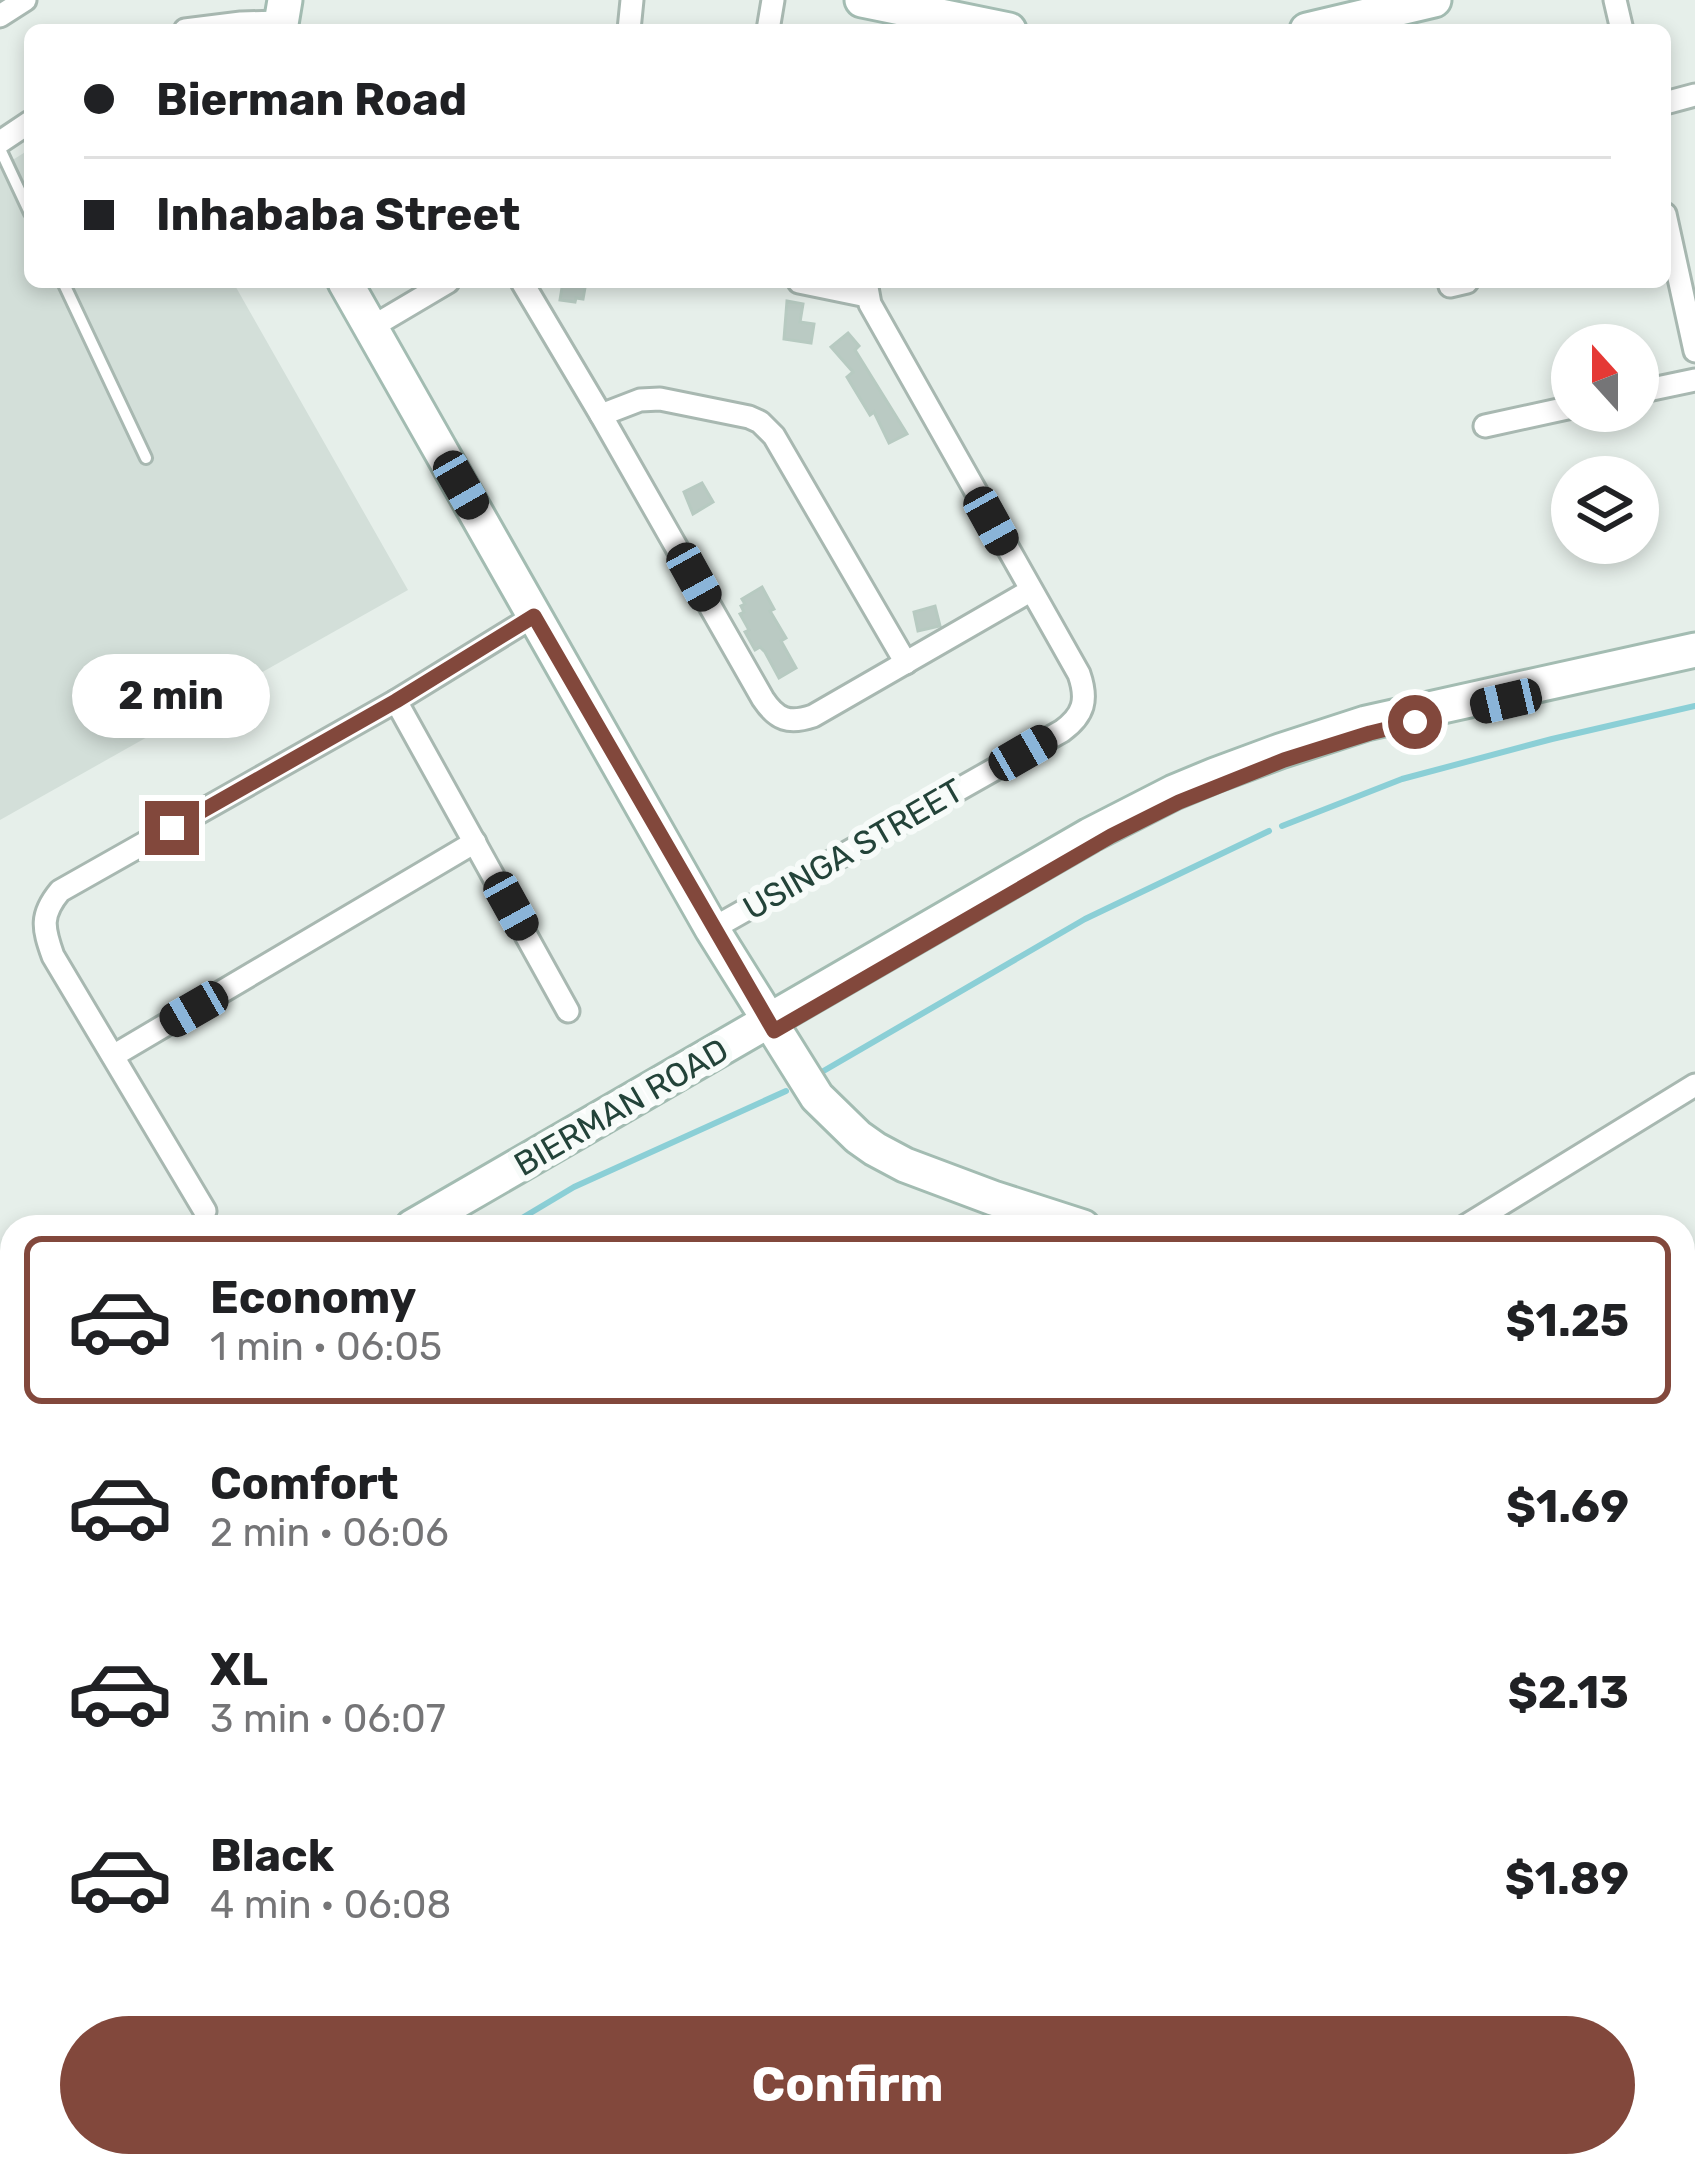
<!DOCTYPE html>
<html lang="en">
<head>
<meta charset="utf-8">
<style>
  body { margin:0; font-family:Rubik,sans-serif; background:#f6f6f6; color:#202124; height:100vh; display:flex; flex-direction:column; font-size:45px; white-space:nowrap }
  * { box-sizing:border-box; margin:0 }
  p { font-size:39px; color:#757577 }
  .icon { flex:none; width:66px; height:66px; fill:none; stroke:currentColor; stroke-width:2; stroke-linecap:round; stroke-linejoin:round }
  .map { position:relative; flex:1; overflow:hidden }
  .side { position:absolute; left:0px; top:1215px; width:1695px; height:963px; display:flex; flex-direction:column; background:#fff; border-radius:36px 36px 0 0; box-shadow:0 6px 18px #0003 }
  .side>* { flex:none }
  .top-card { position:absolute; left:24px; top:24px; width:1647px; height:264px; border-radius:18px; box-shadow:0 6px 18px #0003; display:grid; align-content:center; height:264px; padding:0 60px; background:#fff }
  .needle { width:78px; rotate:339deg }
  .controls { position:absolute; left:1551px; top:324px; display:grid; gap:24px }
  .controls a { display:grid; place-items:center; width:108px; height:108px; border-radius:50%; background:#fff; box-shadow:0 6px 18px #0003; font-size:60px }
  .end { position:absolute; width:54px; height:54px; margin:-27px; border:15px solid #82483c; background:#fff; box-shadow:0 0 0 6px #fff }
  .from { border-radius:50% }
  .bubble { position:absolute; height:84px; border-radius:42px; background:#fff; box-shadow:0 6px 18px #0003; font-size:39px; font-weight:700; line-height:84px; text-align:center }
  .car { position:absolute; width:36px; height:72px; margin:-36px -18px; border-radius:15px; box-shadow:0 0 9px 3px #0007; background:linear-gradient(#222 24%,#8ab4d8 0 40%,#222 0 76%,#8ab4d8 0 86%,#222 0) }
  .top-card b { display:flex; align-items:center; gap:42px; height:114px; font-size:45px }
  .top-card b+b { border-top:3px solid #e0e0e0 }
  .top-card i { width:30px; height:30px; background:#202124 }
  ul { padding:21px 0 0; list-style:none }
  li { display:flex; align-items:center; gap:36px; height:168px; margin:0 24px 18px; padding:0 36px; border:6px solid transparent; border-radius:18px }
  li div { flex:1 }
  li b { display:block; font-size:45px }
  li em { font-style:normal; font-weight:700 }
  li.selected { border-color:#82483c }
  li>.icon { width:108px; height:108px; stroke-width:1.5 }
  .primary-button { display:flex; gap:24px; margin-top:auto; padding:24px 60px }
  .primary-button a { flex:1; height:138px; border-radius:72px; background:#82483c; color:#fff; font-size:48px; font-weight:700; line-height:138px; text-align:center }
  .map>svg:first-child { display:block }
  .built { fill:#d3dfd9 }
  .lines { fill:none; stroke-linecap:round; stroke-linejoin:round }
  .stream { stroke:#8bcfd6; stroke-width:6 }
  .building { fill:#bacac3; stroke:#b7cac1; stroke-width:3 }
  .lane-casing { stroke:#a8b8b1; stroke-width:16 }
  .street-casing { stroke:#a8b8b1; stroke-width:27 }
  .secondary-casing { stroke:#a3bcb2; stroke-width:39 }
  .lane { stroke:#fff; stroke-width:10 }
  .street { stroke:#fff; stroke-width:21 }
  .secondary { stroke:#fff; stroke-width:33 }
  .route { stroke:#82483c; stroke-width:15 }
  .labels { text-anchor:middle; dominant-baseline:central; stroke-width:12; stroke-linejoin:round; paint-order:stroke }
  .street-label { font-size:33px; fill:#234339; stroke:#f7fbf9 }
</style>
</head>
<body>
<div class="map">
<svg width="1695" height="2176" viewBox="0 0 1695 2176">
  <rect width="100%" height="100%" fill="#e6efea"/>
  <path class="built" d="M30,149V282H233L408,590L0,820V168Z"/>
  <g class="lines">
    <g class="stream">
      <path d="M1282,826L1402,779L1552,739L1695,706"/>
      <path d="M820,1073L1085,919L1269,831"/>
      <path d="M507,1227L574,1187L786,1091"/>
    </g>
  </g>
  <g class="building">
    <path d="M563,282H586L583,299L576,298L575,302L560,300Z"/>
    <path d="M787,301L803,304L800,322L814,324L811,343L784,339Z"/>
    <path d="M848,333L859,346L855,350L907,434L889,443L874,412L870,415L847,377L853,372L831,347Z"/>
    <path d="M702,483L713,502L693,514L684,492Z"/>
    <path d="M762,587L774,609L770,611L786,638L781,641L796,668L779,678L765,652L760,647L755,650L745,632L749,630L740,614L744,612L741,606L745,604L742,599Z"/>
    <path d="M935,606L940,626L918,631L914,612Z"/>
  </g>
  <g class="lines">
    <defs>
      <g id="lane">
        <path d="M0,149L30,213"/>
        <path d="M63,282L146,458"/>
        <path d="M1683,1497L1695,1485"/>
        <path d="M972,2166L976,2176"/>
        <path d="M806,2176L809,2166"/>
        <path d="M1080,2176L1083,2166"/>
      </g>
      <g id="street">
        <path d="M1615,0L1622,30"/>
        <path d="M0,16L25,0"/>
        <path d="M185,30L241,23L280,22"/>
        <path d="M629,30L632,0"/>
        <path d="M768,30L773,0"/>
        <path d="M1665,103L1695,95"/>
        <path d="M0,142L30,122"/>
        <path d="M1665,214L1695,351"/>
        <path d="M522,282L601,415L763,699C777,720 789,724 813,716L1030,591"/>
        <path d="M799,282L867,296"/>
        <path d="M1450,286L1467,282"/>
        <path d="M372,327L448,282"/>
        <path d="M1638,392L1695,380"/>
        <path d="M601,415L640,400L660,399L749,417L760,422L774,436L906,663"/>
        <path d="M1485,426L1572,407"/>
        <path d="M396,701L568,1011"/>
        <path d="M712,929L1062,731C1084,715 1088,700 1079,674L870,304L866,282"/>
        <path d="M113,1056L475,842"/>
        <path d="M205,1211L53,956C43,928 40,915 60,891L396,701L534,616"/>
        <path d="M1464,1227L1695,1085"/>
        <path d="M0,1302V1321"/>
        <path d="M1683,1998L1695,1971"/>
        <path d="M1683,2079L1695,2084"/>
        <path d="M165,2166L170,2176"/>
        <path d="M1622,2176L1625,2166"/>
      </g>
      <g id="secondary">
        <path d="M862,0L1009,30"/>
        <path d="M280,30L285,0"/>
        <path d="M1307,30L1434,0"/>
        <path d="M345,282L712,929L817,1097L858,1137L875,1149L905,1165L993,1198L1083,1227"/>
        <path d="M412,1227L1090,835L1174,792L1215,775L1280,751L1366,723L1695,650"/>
        <path d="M0,1477L12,1470"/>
        <path d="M1683,1607L1695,1617"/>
        <path d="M1683,1660L1695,1637"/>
        <path d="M1475,2176L1478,2166"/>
      </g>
    </defs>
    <use href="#lane" class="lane-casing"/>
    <use href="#street" class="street-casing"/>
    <use href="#secondary" class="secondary-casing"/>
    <use href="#lane" class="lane"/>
    <use href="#street" class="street"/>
    <use href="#secondary" class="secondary"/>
  </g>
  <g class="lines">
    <path class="route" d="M172,828L396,701L534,616L774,1031L1111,836L1179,802L1284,760L1370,733L1415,722"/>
  </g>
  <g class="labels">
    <g class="street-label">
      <text transform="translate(853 849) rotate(-30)">USINGA STREET</text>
      <text transform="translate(621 1107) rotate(-30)">BIERMAN ROAD</text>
    </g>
  </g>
</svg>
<div class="controls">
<a><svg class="needle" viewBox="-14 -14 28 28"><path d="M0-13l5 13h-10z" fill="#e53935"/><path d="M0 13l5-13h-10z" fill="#757577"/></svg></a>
<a><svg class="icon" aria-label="layers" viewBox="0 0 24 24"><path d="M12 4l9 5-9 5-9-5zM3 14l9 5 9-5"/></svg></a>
</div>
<i class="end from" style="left:1415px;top:722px"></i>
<i class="end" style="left:172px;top:828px"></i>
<div class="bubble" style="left:72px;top:654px;width:198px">2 min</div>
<i class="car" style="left:461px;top:485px;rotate:150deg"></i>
<i class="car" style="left:991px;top:521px;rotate:151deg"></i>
<i class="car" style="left:694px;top:577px;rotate:151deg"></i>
<i class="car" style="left:1506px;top:701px;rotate:257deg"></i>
<i class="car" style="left:1023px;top:753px;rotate:60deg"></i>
<i class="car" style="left:511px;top:906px;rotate:151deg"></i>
<i class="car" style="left:194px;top:1009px;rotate:240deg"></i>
<div class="top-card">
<b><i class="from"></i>Bierman Road</b>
<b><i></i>Inhababa Street</b>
</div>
<section class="side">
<ul>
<li class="selected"><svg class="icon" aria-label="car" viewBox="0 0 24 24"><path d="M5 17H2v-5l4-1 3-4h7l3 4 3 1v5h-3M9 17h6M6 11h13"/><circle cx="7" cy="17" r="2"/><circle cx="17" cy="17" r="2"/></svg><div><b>Economy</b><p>1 min · 06:05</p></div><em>$1.25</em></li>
<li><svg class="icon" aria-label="car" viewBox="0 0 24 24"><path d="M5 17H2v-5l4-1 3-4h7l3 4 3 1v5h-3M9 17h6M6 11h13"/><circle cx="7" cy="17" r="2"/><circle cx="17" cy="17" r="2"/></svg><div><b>Comfort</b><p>2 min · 06:06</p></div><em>$1.69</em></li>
<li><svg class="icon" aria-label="car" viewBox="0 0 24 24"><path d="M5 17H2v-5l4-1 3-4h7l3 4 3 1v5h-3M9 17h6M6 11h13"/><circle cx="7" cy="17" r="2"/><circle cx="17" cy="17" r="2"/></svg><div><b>XL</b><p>3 min · 06:07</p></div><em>$2.13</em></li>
<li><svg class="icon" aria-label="car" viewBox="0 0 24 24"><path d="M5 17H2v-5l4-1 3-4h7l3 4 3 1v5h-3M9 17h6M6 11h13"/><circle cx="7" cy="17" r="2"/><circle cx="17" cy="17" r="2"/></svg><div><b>Black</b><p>4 min · 06:08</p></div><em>$1.89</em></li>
</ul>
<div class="primary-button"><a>Confirm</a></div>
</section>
</div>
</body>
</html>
